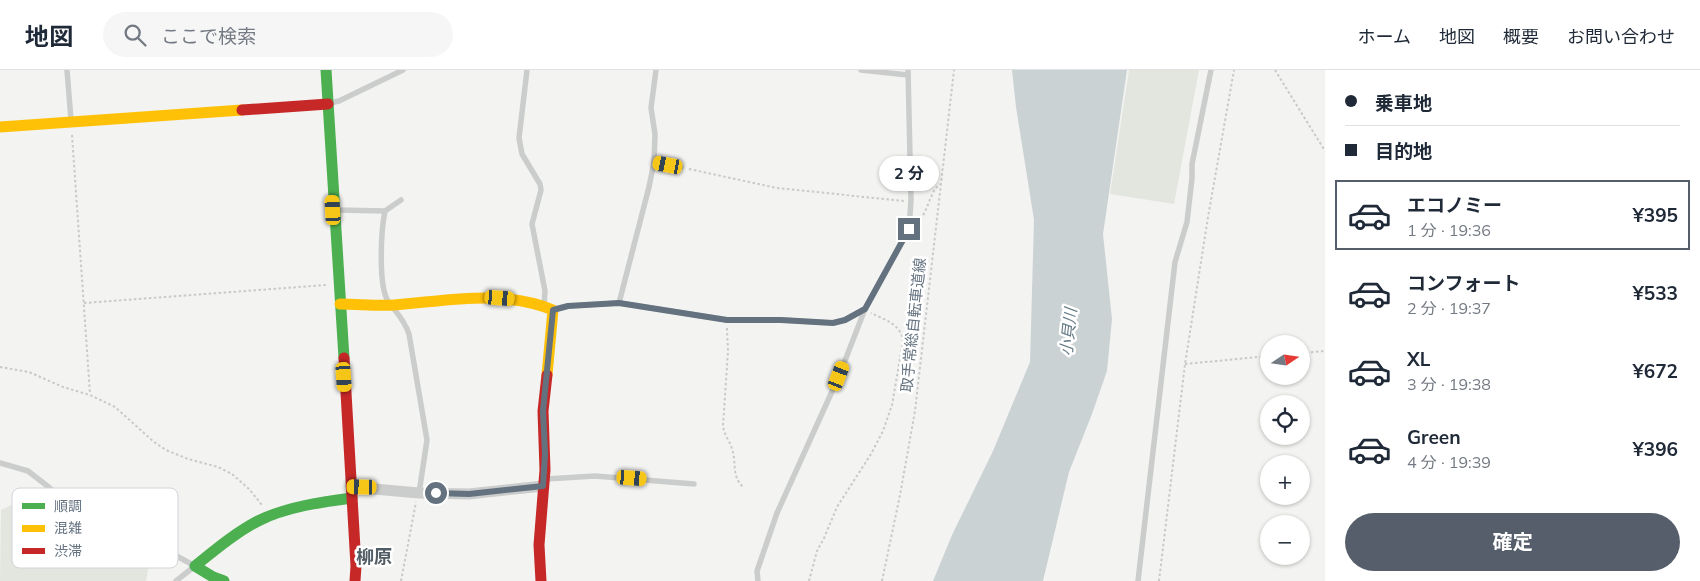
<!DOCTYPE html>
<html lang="ja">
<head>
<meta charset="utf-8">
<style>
  body { margin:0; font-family:Mulish,"Noto Sans JP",sans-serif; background:#f6f6f7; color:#1f2937; height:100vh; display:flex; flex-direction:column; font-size:19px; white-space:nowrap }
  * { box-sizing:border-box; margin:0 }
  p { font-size:16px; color:#747a83 }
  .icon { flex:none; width:28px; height:28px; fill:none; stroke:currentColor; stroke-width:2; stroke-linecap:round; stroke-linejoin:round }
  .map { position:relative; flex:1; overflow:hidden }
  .side { display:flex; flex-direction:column; background:#fff; width:375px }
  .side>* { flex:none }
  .guide { display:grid; align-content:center; height:110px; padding:0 20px; background:#fff }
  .needle { width:32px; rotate:77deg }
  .buttons { position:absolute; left:1260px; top:265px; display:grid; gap:10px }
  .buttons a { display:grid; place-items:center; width:50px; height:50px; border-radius:50%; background:#fff; box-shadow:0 1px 4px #0004; font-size:25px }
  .end { position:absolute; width:22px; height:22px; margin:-11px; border:6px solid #647280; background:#fff; box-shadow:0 0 0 2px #fff }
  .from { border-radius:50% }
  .bubble { position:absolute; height:35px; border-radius:18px; background:#fff; box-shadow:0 1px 4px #0004; font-size:16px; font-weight:700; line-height:35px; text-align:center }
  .car { position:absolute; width:15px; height:30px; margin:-15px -8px; border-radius:6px; box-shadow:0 0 4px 1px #0007; background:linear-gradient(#f5c518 24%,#345 0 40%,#f5c518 0 76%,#345 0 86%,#f5c518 0) }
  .guide b { display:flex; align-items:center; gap:18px; height:48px; font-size:19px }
  .guide b+b { border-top:1px solid #e0e1e3 }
  .guide i { width:12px; height:12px; background:#1f2937 }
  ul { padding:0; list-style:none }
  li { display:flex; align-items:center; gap:15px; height:70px; margin:0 10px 8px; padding:0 10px; border:2px solid transparent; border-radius:0px }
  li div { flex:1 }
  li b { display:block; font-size:19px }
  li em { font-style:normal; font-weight:700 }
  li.active { border-color:#555e6a }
  li>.icon { width:45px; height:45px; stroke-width:1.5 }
  .button { display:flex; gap:10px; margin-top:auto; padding:10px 20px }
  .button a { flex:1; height:58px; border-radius:30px; background:#555e6a; color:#fff; font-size:20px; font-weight:700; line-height:58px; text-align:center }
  header { display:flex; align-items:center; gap:30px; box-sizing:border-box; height:70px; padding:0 25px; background:#fff; border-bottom:1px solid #e0e1e3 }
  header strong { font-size:24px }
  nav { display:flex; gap:28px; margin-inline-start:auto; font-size:18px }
  .search { width:350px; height:45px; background:#f6f6f7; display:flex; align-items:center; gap:12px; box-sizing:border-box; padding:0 18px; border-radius:28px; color:#747a83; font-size:19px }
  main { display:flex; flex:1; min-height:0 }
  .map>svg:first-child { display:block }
  .green { fill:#e2e6df }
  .water { fill:#cbd2d4 }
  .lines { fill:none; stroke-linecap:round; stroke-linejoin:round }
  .path { stroke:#c8c9c9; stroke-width:2; stroke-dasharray:2.5 2.5; stroke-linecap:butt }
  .lane { stroke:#cbcccc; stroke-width:5.5 }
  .street { stroke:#cbcccc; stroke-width:11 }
  .fast { stroke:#4caf50; stroke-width:11 }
  .slow { stroke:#ffc107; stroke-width:11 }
  .jam { stroke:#c62828; stroke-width:11 }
  .route { stroke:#647280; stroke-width:6 }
  .labels { text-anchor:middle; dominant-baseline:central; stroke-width:5; stroke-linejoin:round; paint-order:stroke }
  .street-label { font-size:15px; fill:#647280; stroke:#fff }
  .water-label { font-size:16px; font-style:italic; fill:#647a85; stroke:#fff }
  .quarter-label { font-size:18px; font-weight:bold; fill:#515c65; stroke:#fff }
  .key { fill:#fff; stroke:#d0d5d9; stroke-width:1 }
  .key-label { font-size:14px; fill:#647280 }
</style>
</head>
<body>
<header>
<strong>地図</strong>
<div class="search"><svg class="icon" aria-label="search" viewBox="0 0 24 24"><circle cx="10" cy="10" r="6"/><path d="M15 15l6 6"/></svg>ここで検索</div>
<nav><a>ホーム</a><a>地図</a><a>概要</a><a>お問い合わせ</a></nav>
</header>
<main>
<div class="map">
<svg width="1325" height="511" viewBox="0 0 1325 511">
  <rect width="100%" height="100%" fill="#f3f3f1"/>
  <g class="green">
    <path d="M1129,0H1199L1174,134L1110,124Z"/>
    <path d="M18,432L152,478L146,511H0L1,440Z"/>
  </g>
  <path class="water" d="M1012,0H1127L1103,164L1112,249L1107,301L1092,344L1069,402L1043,511H933L952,465L993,381L1030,292L1034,150L1016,37Z"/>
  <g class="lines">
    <g class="path">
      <path d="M1275,0L1325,81"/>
      <path d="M72,65L90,324"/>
      <path d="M689,99L777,118L904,131"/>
      <path d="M917,153C929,142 928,124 940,114"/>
      <path d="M84,233L326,215"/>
      <path d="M727,258L728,281L723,356C724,365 730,371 732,379C737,394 731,405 743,417"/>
      <path d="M1301,283L1325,281"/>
      <path d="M1185,294L1269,286"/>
      <path d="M0,297L29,302L63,317L90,325L115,337L154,372L166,380L188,389L218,397L232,404L249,419L262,435"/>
      <path d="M401,511L416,432"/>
      <path d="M809,511L817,481L824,468L837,437L871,384L883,361L892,335L903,271C901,254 885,250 871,243"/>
      <path d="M882,511L900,425L915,341L954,0"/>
      <path d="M1159,511L1185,294L1208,147L1234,0"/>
    </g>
    <g class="lane">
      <path d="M67,0L71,50"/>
      <path d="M527,0L519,68L522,84L540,114L541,120L532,154L545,221L544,235"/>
      <path d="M861,0L908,5"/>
      <path d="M330,33L339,31L403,0"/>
      <path d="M654,92L681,97"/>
      <path d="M336,140L385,141L401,130"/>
      <path d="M385,141C381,160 378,215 388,231C396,242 405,251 409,264L427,370L419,423"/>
      <path d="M619,233L649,117L654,92L655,64L651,38L656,0"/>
      <path d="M555,239L568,236L619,233L727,250H781L833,253L845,250L865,239"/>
      <path d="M0,393L28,401L46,415L85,447L119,458L142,467L195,496L176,511"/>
      <path d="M546,409L595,406L694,414"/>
      <path d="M758,511L757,501L777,443L839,306L865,239L909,159L911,130L908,0"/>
      <path d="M1138,511L1175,192L1187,152L1192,108V94L1211,0"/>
    </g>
    <path class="street" d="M351,417L419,423L469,424L543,416"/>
    <g class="fast">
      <path d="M326,0L344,288"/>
      <path d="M224,511L213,507L195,496C215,480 235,463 258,451C286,437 321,432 352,428"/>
    </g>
    <g class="slow">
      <path d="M0,57L242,40"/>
      <path d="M340,234C358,234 376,236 394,235C447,231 502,219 553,240L547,305"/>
    </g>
    <g class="jam">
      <path d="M242,40L328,34"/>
      <path d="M344,288L356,496L355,511"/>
      <path d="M541,511L539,475L545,400L543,341L547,305"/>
    </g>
  </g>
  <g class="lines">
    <path class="route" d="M436,423L469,424L543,416L545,384L543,341L553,240L568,236L619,233L727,250H781L833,253L845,250L865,239L909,159"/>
  </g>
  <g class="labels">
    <g class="street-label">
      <text transform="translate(913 255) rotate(-84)">取手常総自転車道線</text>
    </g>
    <g class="water-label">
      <text transform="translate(1068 262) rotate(-84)">小貝川</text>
    </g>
    <g class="quarter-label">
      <text x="374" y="486">柳原</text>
    </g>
  </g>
  <rect x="12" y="418" width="166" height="80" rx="8" class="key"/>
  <rect x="22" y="433" width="23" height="6" fill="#4caf50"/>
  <rect x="22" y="455" width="23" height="7" fill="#ffc107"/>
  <rect x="22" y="478" width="23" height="6" fill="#c62828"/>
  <g class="key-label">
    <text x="54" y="441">順調</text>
    <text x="54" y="463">混雑</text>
    <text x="54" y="486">渋滞</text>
  </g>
</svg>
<div class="buttons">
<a><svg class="needle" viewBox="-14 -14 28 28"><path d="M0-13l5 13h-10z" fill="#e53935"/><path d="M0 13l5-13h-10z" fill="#747a83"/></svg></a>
<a><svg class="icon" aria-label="locate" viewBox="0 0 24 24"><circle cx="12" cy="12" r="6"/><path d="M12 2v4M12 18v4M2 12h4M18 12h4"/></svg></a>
<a>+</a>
<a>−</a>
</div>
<i class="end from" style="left:436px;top:423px"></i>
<i class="end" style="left:909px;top:159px"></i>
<div class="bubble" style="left:879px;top:86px;width:60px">2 分</div>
<i class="car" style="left:668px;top:95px;rotate:281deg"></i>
<i class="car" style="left:333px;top:140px;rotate:357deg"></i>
<i class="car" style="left:500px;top:228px;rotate:94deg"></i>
<i class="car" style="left:839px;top:306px;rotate:21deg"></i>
<i class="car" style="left:344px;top:307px;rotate:176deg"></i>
<i class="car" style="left:632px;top:408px;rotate:94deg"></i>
<i class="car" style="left:362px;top:417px;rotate:271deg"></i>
</div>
<section class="side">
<div class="guide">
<b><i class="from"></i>乗車地</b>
<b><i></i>目的地</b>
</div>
<ul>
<li class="active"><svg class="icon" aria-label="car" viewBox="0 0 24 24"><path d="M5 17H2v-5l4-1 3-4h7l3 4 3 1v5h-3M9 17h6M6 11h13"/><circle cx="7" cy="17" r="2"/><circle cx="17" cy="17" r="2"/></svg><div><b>エコノミー</b><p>1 分 · 19:36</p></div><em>¥395</em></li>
<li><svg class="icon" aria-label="car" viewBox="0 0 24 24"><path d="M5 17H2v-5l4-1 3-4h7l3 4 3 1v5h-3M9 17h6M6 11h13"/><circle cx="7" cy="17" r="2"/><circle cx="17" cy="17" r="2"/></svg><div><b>コンフォート</b><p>2 分 · 19:37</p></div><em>¥533</em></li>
<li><svg class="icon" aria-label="car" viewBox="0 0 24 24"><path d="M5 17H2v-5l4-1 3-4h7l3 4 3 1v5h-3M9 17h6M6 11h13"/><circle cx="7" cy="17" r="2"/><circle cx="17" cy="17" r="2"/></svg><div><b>XL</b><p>3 分 · 19:38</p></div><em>¥672</em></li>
<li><svg class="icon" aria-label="car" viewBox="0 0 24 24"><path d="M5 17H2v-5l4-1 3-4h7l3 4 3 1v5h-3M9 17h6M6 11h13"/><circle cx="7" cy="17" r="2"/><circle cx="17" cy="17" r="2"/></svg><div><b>Green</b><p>4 分 · 19:39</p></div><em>¥396</em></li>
</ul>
<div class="button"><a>確定</a></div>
</section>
</main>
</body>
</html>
